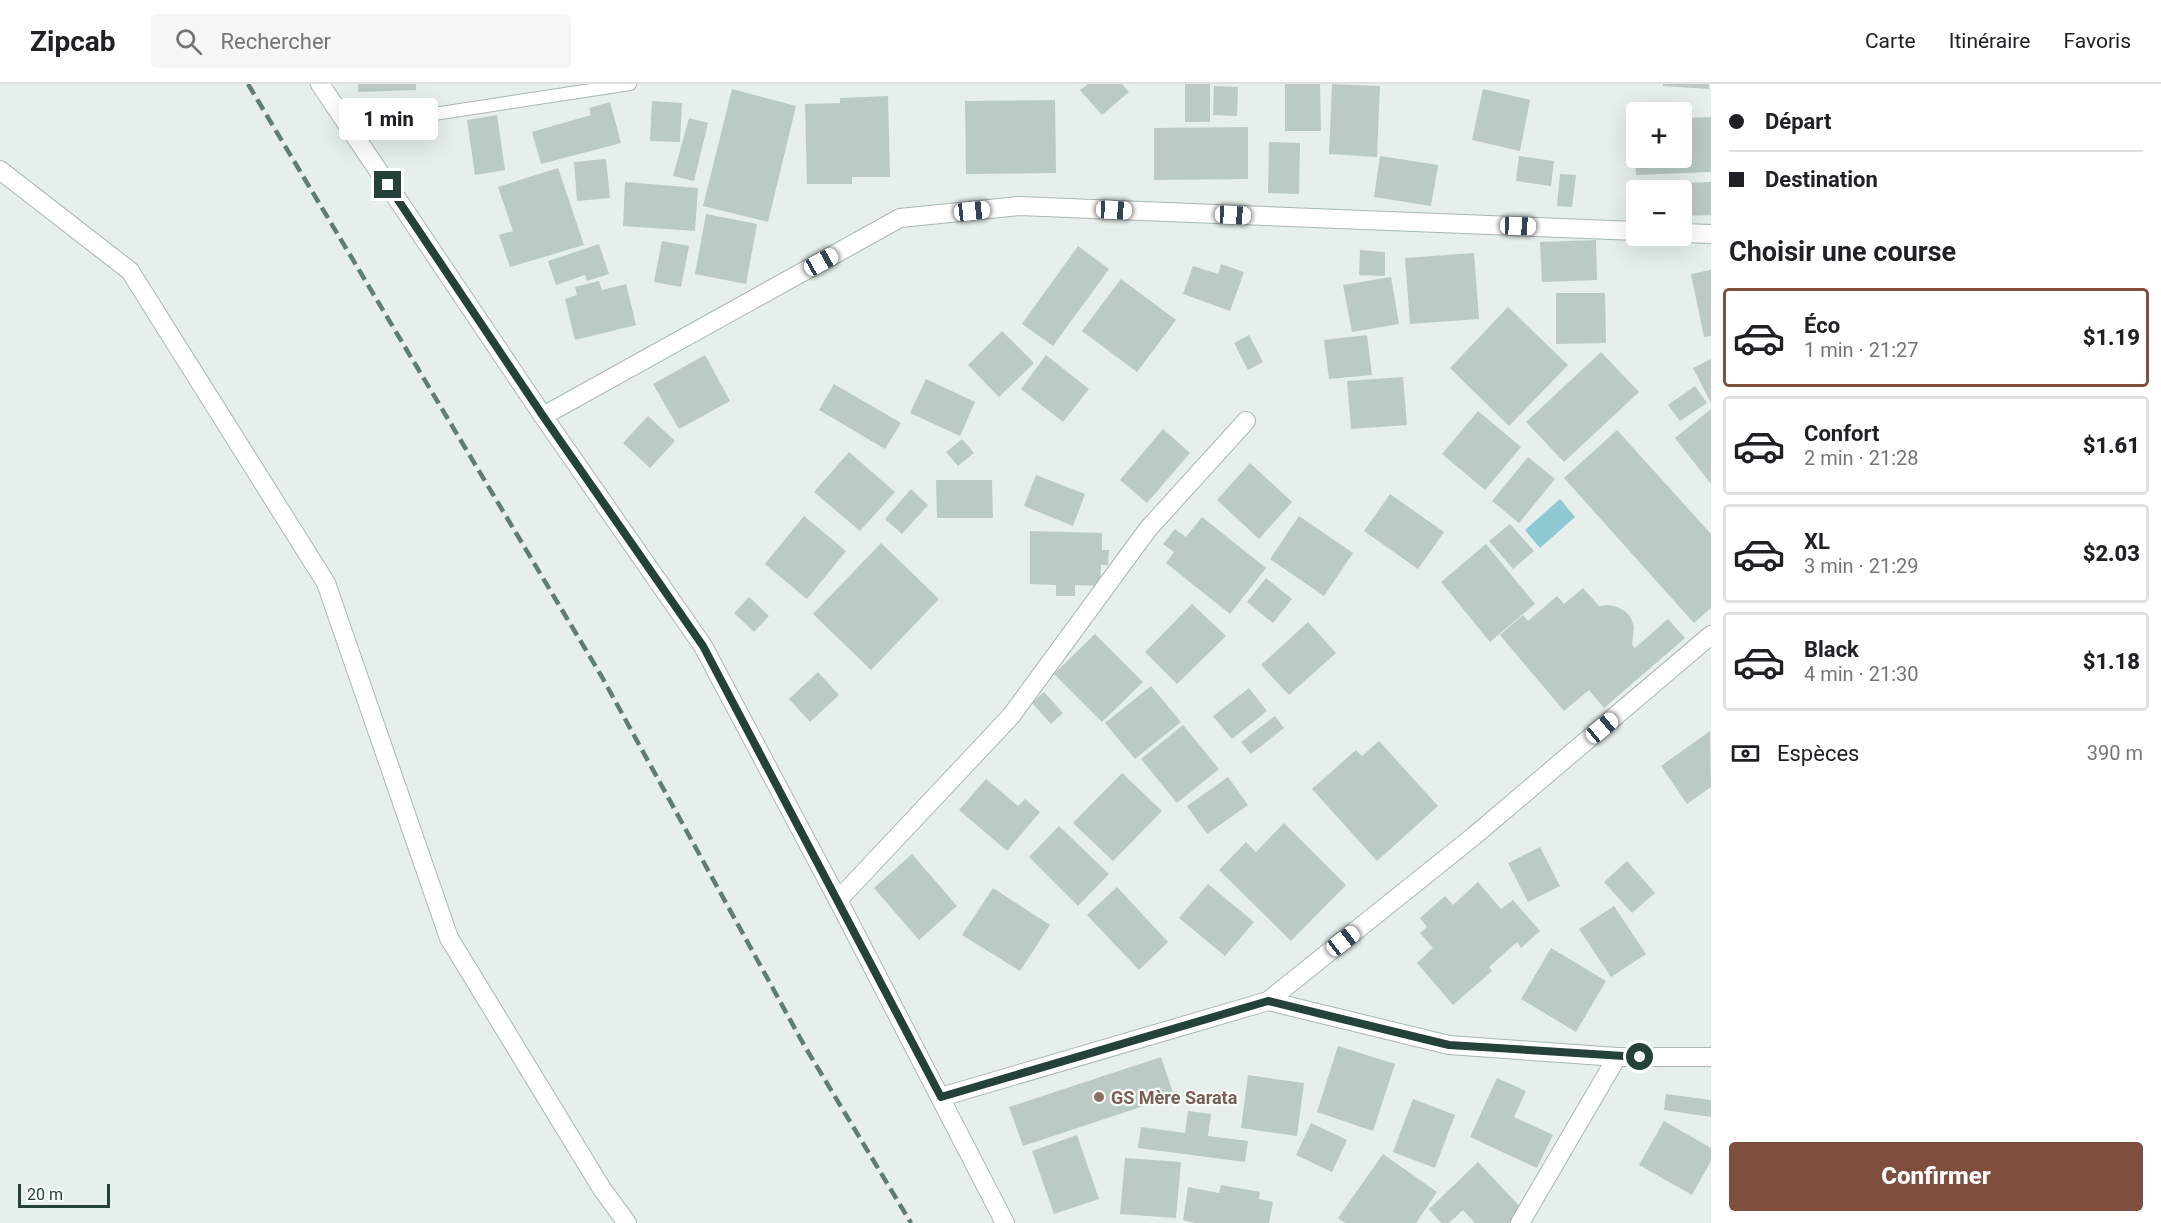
<!DOCTYPE html>
<html lang="fr">
<head>
<meta charset="utf-8">
<style>
  body { margin:0; font-family:Roboto,sans-serif; background:#f6f6f6; color:#202124; height:100vh; display:flex; flex-direction:column; font-size:22px; white-space:nowrap }
  * { box-sizing:border-box; margin:0 }
  p { font-size:20px; color:#757577 }
  .icon { flex:none; width:33px; height:33px; fill:none; stroke:currentColor; stroke-width:2; stroke-linecap:round; stroke-linejoin:round }
  .map { position:relative; flex:1; overflow:hidden }
  .drawer { display:flex; flex-direction:column; background:#fff; width:450px }
  .drawer>* { flex:none }
  .hud { display:grid; align-content:center; height:132px; padding:0 18px; background:#fff }
  .fabs { position:absolute; left:1626px; top:18px; display:grid; gap:12px }
  .fabs a { display:grid; place-items:center; width:66px; height:66px; border-radius:6px; background:#fff; box-shadow:0 6px 24px #0002; font-size:30px }
  .scale { position:absolute; left:18px; bottom:15px; width:92px; box-sizing:border-box; padding-left:6px; border:3px solid #24423a; border-top:0; font-size:16px; line-height:21px; white-space:nowrap; color:#24423a; -webkit-text-stroke:4px #f7fbf9; paint-order:stroke }
  .end { position:absolute; width:27px; height:27px; margin:-14px; border:8px solid #24423a; background:#fff; box-shadow:0 0 0 3px #fff }
  .from { border-radius:50% }
  .bubble { position:absolute; height:42px; border-radius:6px; background:#fff; box-shadow:0 6px 24px #0002; font-size:20px; font-weight:800; line-height:42px; text-align:center }
  .car { position:absolute; width:18px; height:36px; margin:-18px -9px; border-radius:8px; box-shadow:0 0 4px 2px #0007; background:linear-gradient(#fff 24%,#345 0 40%,#fff 0 76%,#345 0 86%,#fff 0) }
  .hud b { display:flex; align-items:center; gap:21px; height:57px; font-size:22px }
  .hud b+b { border-top:2px solid #e0e0e0 }
  .hud i { width:15px; height:15px; background:#202124 }
  ul { padding:0; list-style:none }
  li { display:flex; align-items:center; gap:18px; height:99px; margin:0 12px 9px; padding:0 6px; border:3px solid #e0e0e0; border-radius:6px }
  li div { flex:1 }
  li b { display:block; font-size:22px }
  li em { font-style:normal; font-weight:800 }
  li.on { border-color:#7f4e3f }
  li>.icon { width:54px; height:54px; stroke-width:1.5 }
  h2 { padding:0 18px; font-size:27px; line-height:72px }
  .pay { display:flex; align-items:center; gap:15px; height:66px; padding:0 18px; font-size:22px }
  .pay p { margin-inline-start:auto }
  .cta { display:flex; gap:12px; margin-top:auto; padding:12px 18px }
  .cta a { flex:1; height:69px; border-radius:6px; background:#7f4e3f; color:#fff; font-size:24px; font-weight:800; line-height:69px; text-align:center }
  header { display:flex; align-items:center; gap:36px; box-sizing:border-box; height:84px; padding:0 30px; background:#fff; border-bottom:2px solid #e0e0e0 }
  header strong { font-size:28px }
  nav { display:flex; gap:33px; margin-inline-start:auto; font-size:21px }
  .search { width:420px; height:54px; background:#f6f6f6; display:flex; align-items:center; gap:15px; box-sizing:border-box; padding:0 21px; border-radius:6px; color:#757577; font-size:22px }
  main { display:flex; flex:1; min-height:0 }
  .map>svg:first-child { display:block }
  .water { fill:#8ec9d4 }
  .building { fill:#bbcac4 }
  .lines { fill:none; stroke-linecap:round; stroke-linejoin:round }
  .service-casing { stroke:#a8b8b2; stroke-width:14 }
  .minor-casing { stroke:#a8b8b2; stroke-width:20 }
  .tertiary-casing { stroke:#a8b8b2; stroke-width:20 }
  .service { stroke:#fff; stroke-width:12 }
  .minor { stroke:#fff; stroke-width:18 }
  .tertiary { stroke:#fff; stroke-width:18 }
  .rail { stroke:#5f7d75; stroke-width:4.5; stroke-dasharray:12 6; stroke-linecap:butt }
  .route { stroke:#24423a; stroke-width:8 }
  .education-dot { fill:#8d6e63; stroke:#f7fbf9; stroke-width:2 }
  .labels { text-anchor:middle; dominant-baseline:central; stroke-width:4.5; stroke-linejoin:round; paint-order:stroke }
  .education-label { font-size:18px; font-weight:bold; fill:#785e54; stroke:#f7fbf9; text-anchor:start }
</style>
</head>
<body>
<header>
<strong>Zipcab</strong>
<div class="search"><svg class="icon" aria-label="search" viewBox="0 0 24 24"><circle cx="10" cy="10" r="6"/><path d="M15 15l6 6"/></svg>Rechercher</div>
<nav><a>Carte</a><a>Itinéraire</a><a>Favoris</a></nav>
</header>
<main>
<div class="map">
<svg width="1711" height="1139" viewBox="0 0 1711 1139">
  <rect width="100%" height="100%" fill="#e6efeb"/>
  <path class="water" d="M1560,415L1575,433L1540,464L1525,446Z"/>
  <g class="building">
    <path d="M358,0H416V6L358,8Z"/>
    <path d="M1088,0H1122L1129,8L1102,31L1080,6Z"/>
    <rect x="1185" y="0" width="25" height="38"/>
    <path d="M1285,0H1320L1321,47H1285Z"/>
    <path d="M1332,0L1380,2L1377,73L1329,70Z"/>
    <path d="M1663,0H1709V5L1663,2Z"/>
    <path d="M1214,2L1238,3L1237,32L1213,31Z"/>
    <path d="M732,5L796,22L768,138L703,122Z"/>
    <path d="M1483,5L1530,16L1520,67L1472,56Z"/>
    <path d="M888,12L890,93H852V100H807L805,20L840,19V14Z"/>
    <path d="M1055,16L1056,89L966,90L965,17Z"/>
    <path d="M652,17L682,19L680,58L650,57Z"/>
    <path d="M610,18L621,59L541,80L532,48L591,31L589,24Z"/>
    <path d="M497,31L505,86L475,91L467,36Z"/>
    <path d="M1711,33V88L1636,91L1633,37L1636,36L1635,74H1682V34Z"/>
    <path d="M689,34L708,39L694,97L673,92Z"/>
    <path d="M1248,43V95L1154,96V44Z"/>
    <path d="M1269,58L1300,59L1299,110L1268,109Z"/>
    <path d="M1380,72L1438,81L1431,122L1374,113Z"/>
    <path d="M1519,72L1554,77L1551,102L1516,97Z"/>
    <path d="M606,75L610,114L577,117L574,78Z"/>
    <path d="M558,84L584,161L510,183L499,151L513,147L498,103Z"/>
    <path d="M1560,90L1576,91L1572,123L1557,122Z"/>
    <path d="M625,98L698,104L695,147L623,142Z"/>
    <path d="M1711,98V131L1682,132V106H1678V99Z"/>
    <path d="M706,130L757,140L746,200L695,190Z"/>
    <path d="M1596,156L1597,196L1542,198L1540,158Z"/>
    <path d="M662,157L689,162L681,203L654,198Z"/>
    <path d="M599,160L609,190L587,197L585,191L556,201L548,177Z"/>
    <path d="M1078,162L1109,185L1053,262L1022,240Z"/>
    <path d="M1360,166L1385,168V192L1359,191Z"/>
    <path d="M1474,169L1479,235L1410,240L1405,174Z"/>
    <path d="M1221,180L1244,188L1230,227L1183,210L1193,182L1218,190Z"/>
    <path d="M1711,186V252L1704,253L1691,190Z"/>
    <path d="M1391,193L1399,240L1352,248L1343,201Z"/>
    <path d="M1121,195L1176,236L1137,288L1082,247Z"/>
    <path d="M599,197L602,206L626,200L636,241L575,256L565,215L577,211L575,203Z"/>
    <path d="M1556,209H1605L1606,259L1556,260Z"/>
    <path d="M1508,223L1568,281L1509,342L1450,284Z"/>
    <path d="M1002,247L1034,279L999,313L968,281Z"/>
    <path d="M1249,251L1263,278L1248,286L1234,259Z"/>
    <path d="M1367,251L1372,291L1329,295L1324,256Z"/>
    <path d="M1601,268L1639,308L1564,378L1526,338Z"/>
    <path d="M705,271L730,317L679,345L653,300Z"/>
    <path d="M1046,271L1089,305L1063,338L1021,305Z"/>
    <path d="M1711,275V319L1693,284Z"/>
    <path d="M1403,293L1407,341L1351,345L1347,297Z"/>
    <path d="M926,295L975,318L960,352L910,329Z"/>
    <path d="M834,300L901,339L885,365L819,326Z"/>
    <path d="M1695,302L1707,319L1680,337L1668,321Z"/>
    <path d="M1711,325V400L1675,354Z"/>
    <path d="M1478,327L1521,363L1485,406L1442,370Z"/>
    <path d="M648,332L675,357L650,384L623,359Z"/>
    <path d="M1163,345L1190,369L1147,419L1120,396Z"/>
    <path d="M1617,346L1711,450V524L1694,539L1564,394Z"/>
    <path d="M962,355L974,369L958,382L946,368Z"/>
    <path d="M849,368L895,408L860,447L814,408Z"/>
    <path d="M1528,373L1555,395L1519,439L1492,417Z"/>
    <path d="M1250,379L1292,418L1259,455L1217,416Z"/>
    <path d="M1036,391L1085,410L1073,442L1024,422Z"/>
    <path d="M936,396H992L993,434H937Z"/>
    <path d="M911,405L928,421L902,450L885,435Z"/>
    <path d="M1390,410L1444,448L1418,485L1364,447Z"/>
    <path d="M804,432L846,467L807,515L765,480Z"/>
    <path d="M1299,432L1353,469L1324,512L1270,475Z"/>
    <path d="M1202,433L1266,484L1230,530L1166,479L1174,468L1163,460L1175,445L1186,453Z"/>
    <path d="M1510,440L1534,467L1513,485L1489,457Z"/>
    <path d="M1030,447L1102,449V466H1109L1108,481H1101L1100,502L1075,501V512H1056V501L1030,500Z"/>
    <path d="M881,459L939,515L871,586L813,530Z"/>
    <path d="M1486,460L1535,520L1490,558L1441,498Z"/>
    <path d="M1266,494L1292,515L1273,539L1247,518Z"/>
    <path d="M1583,504L1599,522L1608,521L1617,523L1625,527L1631,534L1634,543L1632,561L1635,564L1668,535L1685,554L1604,624L1589,606L1564,627L1500,551L1523,531L1528,537L1557,512L1564,520Z"/>
    <path d="M749,513L769,532L754,548L734,529Z"/>
    <path d="M1192,520L1226,552L1177,600L1145,568Z"/>
    <path d="M1308,538L1336,569L1289,611L1261,581Z"/>
    <path d="M1095,550L1143,598L1102,638L1054,590Z"/>
    <path d="M818,588L839,611L810,638L789,615Z"/>
    <path d="M1151,602L1181,638L1135,675L1105,639Z"/>
    <path d="M1249,604L1267,627L1232,655L1213,632Z"/>
    <path d="M1044,608L1063,629L1051,640L1032,619Z"/>
    <path d="M1275,632L1284,644L1251,670L1241,658Z"/>
    <path d="M1183,641L1219,685L1177,719L1141,675Z"/>
    <path d="M1710,647L1711,703L1687,720L1661,682Z"/>
    <path d="M1379,657L1438,722L1377,777L1312,705L1356,666L1362,672Z"/>
    <path d="M1122,689L1162,727L1113,777L1073,739Z"/>
    <path d="M1228,693L1248,721L1207,750L1187,722Z"/>
    <path d="M986,695L1018,722L1025,715L1040,728L1007,767L959,726Z"/>
    <path d="M1284,739L1346,801L1291,857L1219,786L1246,758L1256,768Z"/>
    <path d="M1059,742L1109,790L1078,822L1029,773Z"/>
    <path d="M1540,763L1560,802L1528,818L1508,779Z"/>
    <path d="M912,770L957,822L919,856L874,804Z"/>
    <path d="M1627,777L1655,809L1632,829L1604,798Z"/>
    <path d="M1478,798L1501,825L1513,816L1540,847L1521,864L1517,858L1489,883L1492,887L1453,921L1417,879L1433,864L1420,849L1427,843L1420,834L1445,812L1453,821Z"/>
    <path d="M1208,800L1254,838L1225,872L1179,834Z"/>
    <path d="M1117,803L1168,858L1139,886L1087,831Z"/>
    <path d="M993,804L1050,841L1020,887L962,851Z"/>
    <path d="M1614,822L1646,870L1611,893L1579,845Z"/>
    <path d="M1551,864L1606,897L1576,948L1521,915Z"/>
    <path d="M1338,962L1395,980L1373,1047L1317,1028Z"/>
    <path d="M1161,973L1174,1012L1023,1062L1009,1023Z"/>
    <path d="M1248,991L1304,999L1297,1052L1241,1044Z"/>
    <path d="M1497,994L1526,1007L1514,1033L1553,1051L1537,1084L1470,1053Z"/>
    <path d="M1666,1010L1711,1016V1033L1664,1026Z"/>
    <path d="M1413,1015L1455,1031L1435,1084L1393,1068Z"/>
    <path d="M1188,1027L1211,1030L1208,1052L1248,1057L1245,1078L1138,1064L1141,1043L1185,1049Z"/>
    <path d="M1664,1037L1711,1064V1077L1692,1111L1639,1081Z"/>
    <path d="M1311,1039L1347,1056L1332,1088L1296,1071Z"/>
    <path d="M1077,1051L1099,1115L1054,1130L1032,1067Z"/>
    <path d="M1383,1070L1437,1108L1416,1139H1345L1338,1134Z"/>
    <path d="M1125,1074L1181,1078L1176,1134L1120,1130Z"/>
    <path d="M1478,1078L1523,1126L1510,1139H1475L1463,1126L1449,1139H1441L1429,1125Z"/>
    <path d="M1221,1101L1260,1108L1259,1115L1273,1118L1269,1139H1194L1183,1136L1188,1103L1219,1109Z"/>
  </g>
  <g class="lines">
    <defs>
      <path id="service" d="M349,43L630,0"/>
      <g id="minor">
        <path d="M0,86L130,187L326,499L449,854L602,1105L627,1139"/>
        <path d="M1682,149L1711,150"/>
        <path d="M543,332L900,134L1019,122L1636,147"/>
        <path d="M838,816L1011,632L1148,445L1246,337"/>
        <path d="M1268,917L1474,752L1711,551"/>
        <path d="M941,1013L1268,917L1449,961L1617,973H1711"/>
        <path d="M1520,1139L1617,973"/>
      </g>
      <path id="tertiary" d="M320,0L543,332L703,562L838,816L1005,1139"/>
    </defs>
    <use href="#service" class="service-casing"/>
    <use href="#minor" class="minor-casing"/>
    <use href="#tertiary" class="tertiary-casing"/>
    <use href="#service" class="service"/>
    <use href="#minor" class="minor"/>
    <use href="#tertiary" class="tertiary"/>
    <path class="rail" d="M248,0L602,593L804,961L911,1139"/>
  </g>
  <g class="lines">
    <path class="route" d="M388,101L543,332L703,562L941,1013L1268,917L1449,961L1640,973"/>
  </g>
  <circle class="education-dot" cx="1099" cy="1013" r="6"/>
  <g class="labels">
    <g class="education-label">
      <text x="1111" y="1013">GS Mère Sarata</text>
    </g>
  </g>
</svg>
<div class="fabs">
<a>+</a>
<a>−</a>
</div>
<div class="scale">20 m</div>
<i class="end from" style="left:1640px;top:973px"></i>
<i class="end" style="left:388px;top:101px"></i>
<div class="bubble" style="left:339px;top:14px;width:99px">1 min</div>
<i class="car" style="left:1114px;top:126px;rotate:93deg"></i>
<i class="car" style="left:972px;top:127px;rotate:84deg"></i>
<i class="car" style="left:1233px;top:131px;rotate:93deg"></i>
<i class="car" style="left:1518px;top:142px;rotate:92deg"></i>
<i class="car" style="left:821px;top:178px;rotate:61deg"></i>
<i class="car" style="left:1602px;top:644px;rotate:50deg"></i>
<i class="car" style="left:1343px;top:857px;rotate:52deg"></i>
</div>
<section class="drawer">
<div class="hud">
<b><i class="from"></i>Départ</b>
<b><i></i>Destination</b>
</div>
<h2>Choisir une course</h2>
<ul>
<li class="on"><svg class="icon" aria-label="car" viewBox="0 0 24 24"><path d="M5 17H2v-5l4-1 3-4h7l3 4 3 1v5h-3M9 17h6M6 11h13"/><circle cx="7" cy="17" r="2"/><circle cx="17" cy="17" r="2"/></svg><div><b>Éco</b><p>1 min · 21:27</p></div><em>$1.19</em></li>
<li><svg class="icon" aria-label="car" viewBox="0 0 24 24"><path d="M5 17H2v-5l4-1 3-4h7l3 4 3 1v5h-3M9 17h6M6 11h13"/><circle cx="7" cy="17" r="2"/><circle cx="17" cy="17" r="2"/></svg><div><b>Confort</b><p>2 min · 21:28</p></div><em>$1.61</em></li>
<li><svg class="icon" aria-label="car" viewBox="0 0 24 24"><path d="M5 17H2v-5l4-1 3-4h7l3 4 3 1v5h-3M9 17h6M6 11h13"/><circle cx="7" cy="17" r="2"/><circle cx="17" cy="17" r="2"/></svg><div><b>XL</b><p>3 min · 21:29</p></div><em>$2.03</em></li>
<li><svg class="icon" aria-label="car" viewBox="0 0 24 24"><path d="M5 17H2v-5l4-1 3-4h7l3 4 3 1v5h-3M9 17h6M6 11h13"/><circle cx="7" cy="17" r="2"/><circle cx="17" cy="17" r="2"/></svg><div><b>Black</b><p>4 min · 21:30</p></div><em>$1.18</em></li>
</ul>
<div class="pay"><svg class="icon" aria-label="cash" viewBox="0 0 24 24"><path d="M3 7h18v10H3z"/><circle cx="12" cy="12" r="2"/></svg>Espèces<p>390 m</p></div>
<div class="cta"><a>Confirmer</a></div>
</section>
</main>
</body>
</html>
